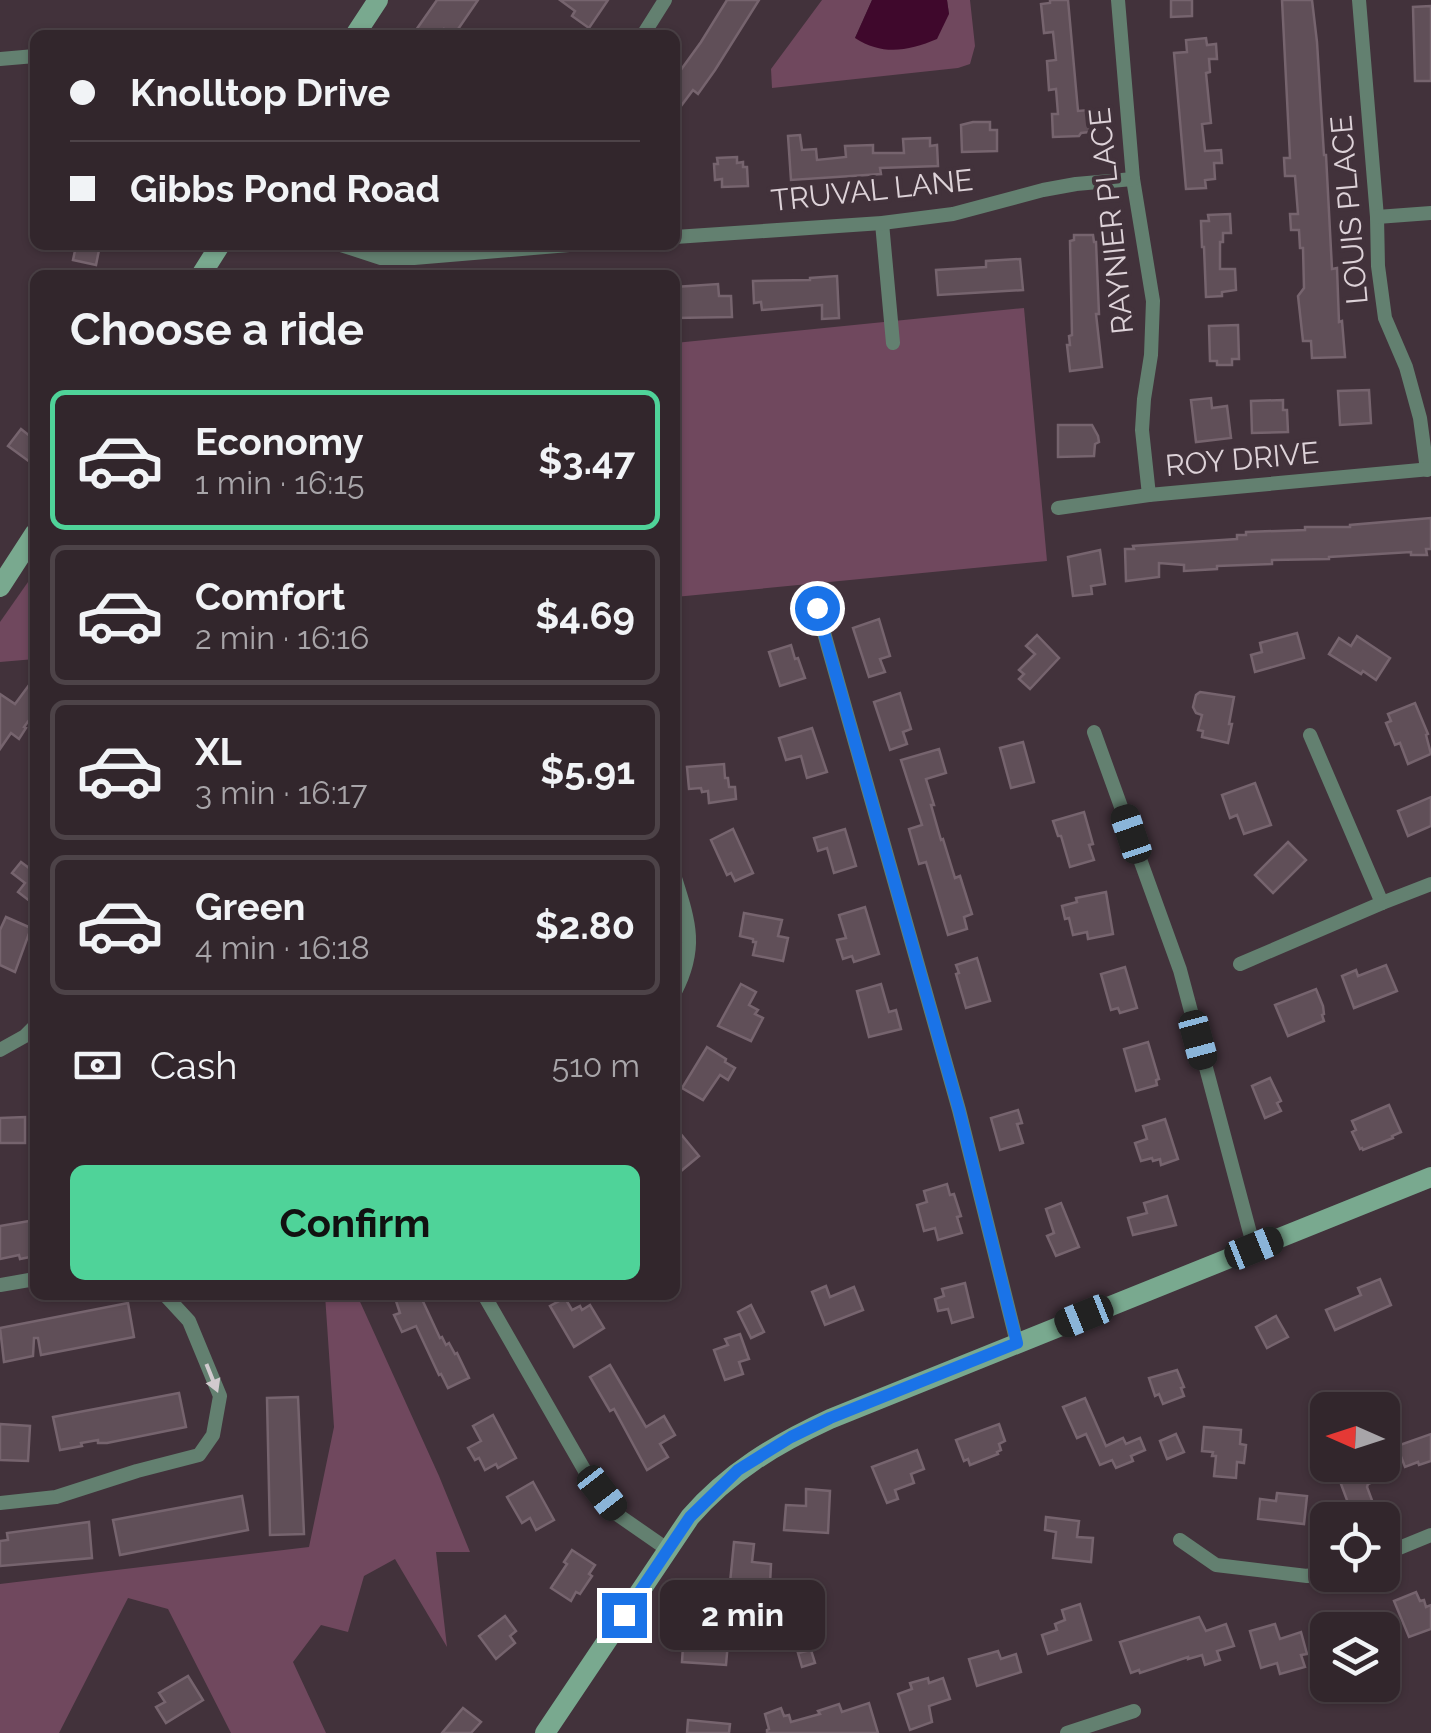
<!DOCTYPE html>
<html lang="en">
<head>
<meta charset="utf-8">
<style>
  body { margin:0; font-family:Raleway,sans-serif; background:#3a2e34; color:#f1f3f6; height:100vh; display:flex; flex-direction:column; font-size:38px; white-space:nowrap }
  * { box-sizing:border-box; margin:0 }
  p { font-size:32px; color:#a8a5a9 }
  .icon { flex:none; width:55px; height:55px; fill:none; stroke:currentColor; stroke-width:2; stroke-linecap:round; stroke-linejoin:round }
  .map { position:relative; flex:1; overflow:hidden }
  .panel { position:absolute; left:30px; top:270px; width:650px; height:1030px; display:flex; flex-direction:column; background:#32262c; border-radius:15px; box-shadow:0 2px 8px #0004,0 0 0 2px #4d4348 }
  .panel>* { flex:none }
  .guide { position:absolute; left:30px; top:30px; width:650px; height:220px; border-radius:15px; box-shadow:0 2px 8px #0004,0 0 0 2px #4d4348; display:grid; align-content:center; height:220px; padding:0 40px; background:#32262c }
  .needle { width:65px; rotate:273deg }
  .tools { position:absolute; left:1310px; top:1392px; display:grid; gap:20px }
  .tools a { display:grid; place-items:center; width:90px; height:90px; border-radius:15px; background:#32262c; box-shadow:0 2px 8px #0004,0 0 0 2px #4d4348; font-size:50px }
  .end { position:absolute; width:45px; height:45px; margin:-22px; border:12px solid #1a73e8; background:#fff; box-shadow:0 0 0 5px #fff }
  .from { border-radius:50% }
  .bubble { position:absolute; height:70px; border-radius:15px; background:#32262c; box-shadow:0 2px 8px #0004,0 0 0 2px #4d4348; font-size:32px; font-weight:700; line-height:70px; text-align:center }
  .car { position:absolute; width:30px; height:60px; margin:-30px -15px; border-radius:12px; box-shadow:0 0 8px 2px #0007; background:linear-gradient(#222 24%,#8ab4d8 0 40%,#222 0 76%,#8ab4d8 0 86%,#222 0) }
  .guide b { display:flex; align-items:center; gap:35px; height:95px; font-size:38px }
  .guide b+b { border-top:2px solid #4d4348 }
  .guide i { width:25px; height:25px; background:#f1f3f6 }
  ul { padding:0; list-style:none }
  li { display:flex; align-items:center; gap:30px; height:140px; margin:0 20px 15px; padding:0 20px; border:5px solid #4d4348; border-radius:15px }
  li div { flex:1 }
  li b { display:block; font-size:38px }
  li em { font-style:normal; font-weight:700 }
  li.active { border-color:#4fd399 }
  li>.icon { width:90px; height:90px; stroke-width:1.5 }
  h2 { padding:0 40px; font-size:45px; line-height:120px }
  .pay { display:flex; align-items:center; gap:25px; height:110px; padding:0 40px; font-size:38px }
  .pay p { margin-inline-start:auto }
  .cta { display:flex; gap:20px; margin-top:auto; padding:20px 40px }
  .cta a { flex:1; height:115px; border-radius:15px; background:#4fd399; color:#111; font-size:40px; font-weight:700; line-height:115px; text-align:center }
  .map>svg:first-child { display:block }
  .green { fill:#70485e }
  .water { fill:#3f082c }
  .building { fill:#604f58; stroke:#76646e; stroke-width:2.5 }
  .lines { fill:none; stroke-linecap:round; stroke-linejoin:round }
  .street { stroke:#638070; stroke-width:14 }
  .secondary { stroke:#79a98f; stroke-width:20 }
  .oneway { fill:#d1cace }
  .route { stroke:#1a73e8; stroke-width:12 }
  .labels { text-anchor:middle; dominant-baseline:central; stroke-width:8; stroke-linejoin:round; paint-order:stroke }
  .street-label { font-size:30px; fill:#ddd2d8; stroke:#42323b }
</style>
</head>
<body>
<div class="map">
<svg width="1431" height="1733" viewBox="0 0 1431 1733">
  <rect width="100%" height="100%" fill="#42323b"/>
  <g class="green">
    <path d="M822,0H872L855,38L949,14L947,0H970L975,46L970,64L958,68L772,88L771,69Z"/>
    <path d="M1024,308L1047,561L675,597V343Z"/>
    <path d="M35,572V659L0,662V622Z"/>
    <path d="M325,1295H357L439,1476L470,1552H436L447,1647L395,1559L364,1576L348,1632L321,1625L293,1662L326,1733H231L168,1609L128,1598L59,1733H0V1584L309,1547L334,1427Z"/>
  </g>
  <path class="water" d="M872,0H947L949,14L937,39C908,51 883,56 855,38Z"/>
  <g class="building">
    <path d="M437,0H478L454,35L444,29L440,35H423L416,30Z"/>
    <path d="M560,0H608L589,28L572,16L575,11Z"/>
    <path d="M727,0H759L715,70L698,94L693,90L675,114V78L701,42Z"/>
    <path d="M1050,0H1068L1078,111L1089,110L1090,132L1081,133L1079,136L1053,137L1052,114H1058L1056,89L1049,90L1047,61L1056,60L1053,32L1044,33L1041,4L1050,3Z"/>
    <path d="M1171,0H1192V16L1171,17Z"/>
    <path d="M1282,0H1312L1317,42L1324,155H1326L1332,269L1337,268L1339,322L1342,321L1345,357L1312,358L1311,341H1303L1298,296L1304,288L1303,248H1300L1299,230H1291L1290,214H1298L1295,176H1285L1284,158H1290Z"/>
    <path d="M1431,6V81H1415L1413,7Z"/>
    <path d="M1206,38L1207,45L1216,44L1217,59H1209L1210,72L1206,73L1211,123L1202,124L1205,151L1221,150L1222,163H1214L1215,179L1205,180L1206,188L1186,189L1174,53L1187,52L1186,40Z"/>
    <path d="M973,122H990V130H997V151L962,152L961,125Z"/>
    <path d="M800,135L802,150L816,149L817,160L846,157L845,146L873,145V153H904L903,139L930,138V146L937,145L938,166L880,168L881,174L791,180L788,136Z"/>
    <path d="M737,157V163L743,162V167H747L748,186L722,187V179L715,180L714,164H718L717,158Z"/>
    <path d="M1230,214L1231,233H1223V242H1220V269H1235L1236,290L1222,292V296L1206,297L1204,247H1202L1201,221H1209L1208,215Z"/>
    <path d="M1074,235H1093L1094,242H1096L1099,314H1096L1102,367L1070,371L1067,345H1070L1069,336L1072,335L1070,241L1074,240Z"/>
    <path d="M76,246L99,250L96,265L73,260Z"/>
    <path d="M1020,259L1023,290L938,295L936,270L986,267V261Z"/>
    <path d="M837,276L839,318L822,319V305L762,310L761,302L754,303L753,281L810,280V278Z"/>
    <path d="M718,284L719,296H731L732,317L675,318V287Z"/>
    <path d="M1238,325L1239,359H1232V365H1217V361H1210L1209,326Z"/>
    <path d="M1369,390L1371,423L1340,425L1338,391Z"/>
    <path d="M1211,398L1212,408L1227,406L1231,438L1196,442L1191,400Z"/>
    <path d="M1283,400V410H1287L1288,432L1252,433L1251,401Z"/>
    <path d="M1058,425H1092L1098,436L1099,442L1095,444L1094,456L1058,457Z"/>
    <path d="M21,429L35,440V455L30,462L8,446Z"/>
    <path d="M1431,518V549H1426L1427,555H1411V552L1329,557V559L1272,560V564L1217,566V569L1184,571V565L1159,563V577L1126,581L1125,549H1134L1133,546L1237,539V535H1246V532L1305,530V527H1350V525Z"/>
    <path d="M1100,550L1105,584L1091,586L1092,594L1073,596L1068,557Z"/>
    <path d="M879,619L890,656L880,659L885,672L869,677L853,628Z"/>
    <path d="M1297,633L1304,658L1255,672L1251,655L1262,652L1260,643Z"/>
    <path d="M1037,635L1059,658L1030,689L1019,679L1024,674L1019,670L1035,654L1026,646Z"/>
    <path d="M1357,636L1390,658L1376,680L1363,671L1361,674L1329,654L1339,638L1351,646Z"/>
    <path d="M791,645L795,659L798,658L805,678L780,686L769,652Z"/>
    <path d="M35,677V712L24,727L26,728L19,739L11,733L0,749V694L15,704Z"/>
    <path d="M1200,692L1234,697L1229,724H1232L1228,743L1202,737L1203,731L1198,730L1202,715L1196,713L1193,707L1196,695Z"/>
    <path d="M900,693L911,729L903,732L907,744L890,750L874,702Z"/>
    <path d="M1415,703L1428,734L1426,735L1431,754L1408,764L1400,743L1395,745L1386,723L1391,721L1388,714Z"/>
    <path d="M812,728L827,772L807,778L801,756L786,760L779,738Z"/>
    <path d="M1023,742L1034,782L1011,788L1000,748Z"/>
    <path d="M939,749L946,773L926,779L934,805H931L941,840L943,839L955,878L960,876L972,914L964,917L967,929L948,935L926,862L919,864L909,829L922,825L901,760Z"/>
    <path d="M724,764L725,778H728L729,787H735L736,799L709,803L708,791L702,792L701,788L689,789L687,767Z"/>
    <path d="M1255,783L1271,825L1244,834L1237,815L1230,818L1222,795Z"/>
    <path d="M1431,797V826L1408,836L1398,811Z"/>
    <path d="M1084,812L1093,844L1089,845L1094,860L1070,867L1061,836H1058L1053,821Z"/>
    <path d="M733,829L753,873L735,881L731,873L727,875L711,840Z"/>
    <path d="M845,829L856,866L834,873L827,848L818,851L814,838Z"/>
    <path d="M1288,842L1306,860L1273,893L1255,875Z"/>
    <path d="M21,862L33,871L35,869V905L18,892L25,883L12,873Z"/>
    <path d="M1106,892L1113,934L1088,939L1087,932L1073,935L1069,918L1065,919L1062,906L1077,902L1076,898Z"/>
    <path d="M865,907L879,954L854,962L852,956L843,959L837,940L846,938L839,915Z"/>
    <path d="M744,913L782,920L778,936L788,938L783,961L753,955L756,942H753V939L740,936Z"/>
    <path d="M6,917L31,928L15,972L0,965V930Z"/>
    <path d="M977,958L990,1001L966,1008L956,974L959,973L956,965Z"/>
    <path d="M1386,965L1397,991L1354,1008L1342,976L1356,970L1358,976Z"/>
    <path d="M1125,967L1137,1008L1120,1013L1118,1008L1111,1010L1101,974Z"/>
    <path d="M741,984L756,992L749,1005L758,1010L755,1014L763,1018L751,1041L718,1026Z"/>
    <path d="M881,984L889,1012L896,1010L901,1029L869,1037L857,991Z"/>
    <path d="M1316,989L1323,1006L1324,1014L1322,1015L1324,1021L1288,1036L1275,1005Z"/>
    <path d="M1148,1042L1159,1079L1156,1080L1157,1085L1136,1091L1124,1049Z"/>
    <path d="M707,1047L726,1059L725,1062L735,1068L728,1080L720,1075L703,1100L682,1088Z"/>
    <path d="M1270,1078L1281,1101L1277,1103L1281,1111L1265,1118L1252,1086Z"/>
    <path d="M1389,1105L1401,1132L1392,1136L1393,1138L1363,1150L1362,1148L1360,1149L1352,1132L1356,1130L1352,1121Z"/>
    <path d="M1018,1110L1022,1123L1017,1124L1023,1143L1000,1150L991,1118Z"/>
    <path d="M25,1117V1143H0V1118Z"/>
    <path d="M1165,1119L1178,1159L1161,1165L1160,1159L1153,1161L1152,1158L1141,1161L1135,1143L1147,1139L1143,1126Z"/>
    <path d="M675,1127L699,1156L675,1176Z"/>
    <path d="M947,1184L950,1195L954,1194L961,1216L957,1217L962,1233L938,1240L935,1228L924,1231L917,1205L927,1202L924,1191Z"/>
    <path d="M1167,1196L1176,1225L1133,1235L1128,1218L1147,1213L1144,1203Z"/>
    <path d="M1061,1203L1079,1247L1056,1256L1047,1236L1054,1233L1046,1209Z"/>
    <path d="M35,1220V1256L20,1259L19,1255L0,1259V1226Z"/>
    <path d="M1380,1279L1391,1305L1335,1330L1326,1310L1361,1295L1358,1288Z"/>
    <path d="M965,1283L973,1317L952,1323L948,1309L938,1311L935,1299L944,1296L942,1289Z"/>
    <path d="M826,1286L830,1297L854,1287L863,1310L825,1325L812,1292Z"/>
    <path d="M394,1295H420L440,1338L442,1337L446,1345L449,1343L455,1354L457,1353L469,1378L448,1388L441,1374L439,1375L416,1326L402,1332L394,1315L400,1313Z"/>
    <path d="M565,1298L572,1310L580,1306L582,1310L590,1305L604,1328L574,1347L550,1306Z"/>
    <path d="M128,1303L134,1337L41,1355L38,1338H34L33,1356L4,1362L0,1328Z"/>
    <path d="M751,1305L764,1332L751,1338L738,1312Z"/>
    <path d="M1276,1316L1288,1337L1267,1348L1256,1327Z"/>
    <path d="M740,1334L749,1359L739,1362L743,1374L725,1380L714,1350L728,1345L725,1339Z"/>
    <path d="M610,1365L646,1427L664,1416L675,1435L660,1444L668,1457L647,1470L614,1409L610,1411L590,1377Z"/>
    <path d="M1177,1370L1184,1387L1181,1388L1184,1396L1163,1404L1159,1394L1155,1396L1149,1378Z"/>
    <path d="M179,1393L186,1427L107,1443H98V1440L81,1443L82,1446L60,1450L53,1417Z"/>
    <path d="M298,1397L304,1534L270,1535L267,1398Z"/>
    <path d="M1085,1398L1106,1446L1123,1438L1126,1444L1140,1438L1145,1450L1131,1456L1133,1461L1116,1468L1112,1460L1100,1465L1086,1434L1077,1438L1063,1407Z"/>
    <path d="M493,1415L516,1458L498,1468L496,1464L485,1470L479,1458L475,1460L468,1448L481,1441L473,1426Z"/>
    <path d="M0,1424L30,1426L28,1461L0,1460Z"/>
    <path d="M999,1424L1005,1441L999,1444L1001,1450L997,1452L998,1454L970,1465L968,1459L964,1461L956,1440Z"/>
    <path d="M1204,1427L1241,1430L1240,1444L1246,1445L1244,1463L1237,1462L1236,1478L1214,1476L1216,1456H1212L1213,1452L1202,1451Z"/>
    <path d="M1176,1434L1184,1452L1167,1459L1160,1441Z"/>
    <path d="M1431,1434V1461L1419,1465L1418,1462L1405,1467L1397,1446Z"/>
    <path d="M917,1450L924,1469L911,1474L914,1483L895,1490L898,1499L887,1503L872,1467Z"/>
    <path d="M1334,1465H1346L1348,1468L1357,1465H1375L1380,1479L1368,1484L1367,1487L1373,1503L1351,1511Z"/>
    <path d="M533,1482L554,1520L536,1530L530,1518L522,1523L507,1497Z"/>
    <path d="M806,1489L830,1491L828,1533L784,1530L786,1505L806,1506Z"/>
    <path d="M1277,1493L1307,1496L1304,1524L1258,1519L1260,1499L1276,1501Z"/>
    <path d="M242,1496L248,1530L120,1555L113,1520Z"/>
    <path d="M1046,1517L1079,1521L1077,1537L1093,1538L1091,1562L1053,1558L1056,1532L1045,1530Z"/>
    <path d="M89,1522L92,1558L0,1566V1541L8,1540L7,1533Z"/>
    <path d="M734,1542L754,1544L752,1562L771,1564L770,1584L758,1583L757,1596L729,1593Z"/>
    <path d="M572,1550L595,1565L589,1574L592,1576L580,1594L576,1592L571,1601L551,1588L567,1564L564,1562Z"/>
    <path d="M1416,1592L1420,1601L1424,1600L1426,1607L1431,1605V1629L1409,1637L1394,1601Z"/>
    <path d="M1080,1604L1091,1640L1048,1654L1042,1635L1057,1630L1055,1624L1065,1620L1062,1610Z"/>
    <path d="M686,1614L733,1617L732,1642H728L726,1665L682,1662L683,1646L675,1645L676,1630L685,1631Z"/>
    <path d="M505,1616L516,1631L510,1636L515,1643L496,1659L479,1636Z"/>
    <path d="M1199,1617L1206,1631L1226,1624L1234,1646L1217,1651L1220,1660L1205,1665L1202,1655L1188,1659V1657L1140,1673L1139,1670L1131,1673L1120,1642Z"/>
    <path d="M1275,1624L1280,1639L1301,1632L1307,1654L1301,1655L1305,1667L1280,1674L1277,1663L1261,1668L1250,1631Z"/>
    <path d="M811,1650L815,1663L802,1667L798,1653Z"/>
    <path d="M998,1651L1001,1659L1016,1654L1021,1672L977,1686L969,1659Z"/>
    <path d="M188,1676L203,1700L166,1723L156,1707L165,1702L159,1693Z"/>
    <path d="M928,1678L929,1683L943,1678L950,1699L929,1706L932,1722L910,1730L898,1694L912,1689L910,1683Z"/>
    <path d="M869,1703L878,1733H767V1730L769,1729L765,1714L781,1708L784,1716L789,1715L791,1722L820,1714L818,1711L839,1704L842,1712Z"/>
    <path d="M463,1708L481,1722L471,1733H442Z"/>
    <path d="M688,1720L730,1724L729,1733H687Z"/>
  </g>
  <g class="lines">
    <g class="street">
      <path d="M1118,0L1133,179L1153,301L1151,355L1144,399L1142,430L1149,495"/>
      <path d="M1359,0L1377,217L1378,266L1385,318L1406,367L1420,418L1427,470"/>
      <path d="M643,35L665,0"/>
      <path d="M0,59L35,56"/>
      <path d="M1377,217L1431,213"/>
      <path d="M882,223L893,343"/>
      <path d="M675,237L882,223L953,214L1043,190L1076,184L1133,179"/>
      <path d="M341,245L381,258H414L569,245"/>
      <path d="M1058,508L1149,495L1431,469"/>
      <path d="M817,608L959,1110L1017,1343"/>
      <path d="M1094,732L1180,970L1254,1248"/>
      <path d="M1310,735L1382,903"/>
      <path d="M675,878C689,922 698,948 675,992"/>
      <path d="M1240,964L1382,903L1431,884"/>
      <path d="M0,1050L25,1036L35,1026"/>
      <path d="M0,1285L35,1279"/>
      <path d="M484,1295L585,1471L618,1515L667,1549"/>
      <path d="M0,1503L56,1497L137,1471L199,1455L213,1435L220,1396L189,1321L165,1295"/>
      <path d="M1180,1540L1216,1565L1307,1576L1328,1572"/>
      <path d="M1382,1555L1431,1535"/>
      <path d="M1067,1733L1134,1711"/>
    </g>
    <g class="secondary">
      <path d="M355,35L378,0"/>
      <path d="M201,275L220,245"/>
      <path d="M0,587L35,533"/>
      <path d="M545,1733L690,1517C729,1472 776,1444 830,1419L1431,1177"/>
    </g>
  </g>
  <defs><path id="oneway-solid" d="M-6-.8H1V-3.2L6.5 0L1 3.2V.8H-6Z" transform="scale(2.5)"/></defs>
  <use class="oneway" href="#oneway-solid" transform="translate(212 1378) rotate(68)"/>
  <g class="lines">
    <path class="route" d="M624,1615L690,1517L738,1470L791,1437L830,1418L1017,1343L959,1110L817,608"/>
  </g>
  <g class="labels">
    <g class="street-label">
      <text transform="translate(872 190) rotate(-6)">TRUVAL LANE</text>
      <text transform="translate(1349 210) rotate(-95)">LOUIS PLACE</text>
      <text transform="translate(1111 221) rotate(-96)">RAYNIER PLACE</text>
      <text transform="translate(1242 459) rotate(-5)">ROY DRIVE</text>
    </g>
  </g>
</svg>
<div class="tools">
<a><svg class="needle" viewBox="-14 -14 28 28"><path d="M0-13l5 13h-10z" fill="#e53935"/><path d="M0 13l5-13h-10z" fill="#a8a5a9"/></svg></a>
<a><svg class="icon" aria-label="locate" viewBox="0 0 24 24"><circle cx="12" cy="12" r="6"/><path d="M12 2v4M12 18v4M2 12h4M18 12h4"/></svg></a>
<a><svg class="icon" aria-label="layers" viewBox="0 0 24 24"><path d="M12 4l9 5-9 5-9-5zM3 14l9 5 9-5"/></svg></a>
</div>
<i class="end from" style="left:817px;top:608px"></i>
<i class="end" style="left:624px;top:1615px"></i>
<div class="bubble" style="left:660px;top:1580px;width:165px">2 min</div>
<i class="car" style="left:1131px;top:834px;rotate:341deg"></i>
<i class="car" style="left:1198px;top:1040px;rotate:165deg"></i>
<i class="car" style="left:1254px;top:1248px;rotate:68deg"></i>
<i class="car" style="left:1084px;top:1316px;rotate:248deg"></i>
<i class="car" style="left:602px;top:1493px;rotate:142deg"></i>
<div class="guide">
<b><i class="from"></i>Knolltop Drive</b>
<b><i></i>Gibbs Pond Road</b>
</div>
<section class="panel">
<h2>Choose a ride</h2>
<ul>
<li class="active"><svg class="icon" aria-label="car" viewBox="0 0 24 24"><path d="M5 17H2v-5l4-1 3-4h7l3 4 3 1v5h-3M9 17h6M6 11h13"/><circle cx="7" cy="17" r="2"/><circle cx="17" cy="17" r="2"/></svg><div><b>Economy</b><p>1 min · 16:15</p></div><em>$3.47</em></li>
<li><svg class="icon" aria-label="car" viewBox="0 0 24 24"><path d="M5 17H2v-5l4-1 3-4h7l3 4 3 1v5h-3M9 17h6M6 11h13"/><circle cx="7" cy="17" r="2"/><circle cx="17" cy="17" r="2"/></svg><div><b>Comfort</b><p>2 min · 16:16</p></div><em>$4.69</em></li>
<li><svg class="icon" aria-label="car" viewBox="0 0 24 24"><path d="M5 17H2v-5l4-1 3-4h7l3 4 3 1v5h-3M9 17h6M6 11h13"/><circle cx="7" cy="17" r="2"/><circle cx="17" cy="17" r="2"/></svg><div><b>XL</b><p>3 min · 16:17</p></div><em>$5.91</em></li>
<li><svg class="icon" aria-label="car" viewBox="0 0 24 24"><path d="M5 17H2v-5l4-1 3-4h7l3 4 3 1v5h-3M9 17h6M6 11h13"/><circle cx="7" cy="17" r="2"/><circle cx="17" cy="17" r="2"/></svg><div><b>Green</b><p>4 min · 16:18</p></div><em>$2.80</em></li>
</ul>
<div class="pay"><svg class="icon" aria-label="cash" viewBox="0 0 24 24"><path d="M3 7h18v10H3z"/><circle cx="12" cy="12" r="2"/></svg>Cash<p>510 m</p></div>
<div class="cta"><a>Confirm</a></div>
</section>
</div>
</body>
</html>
